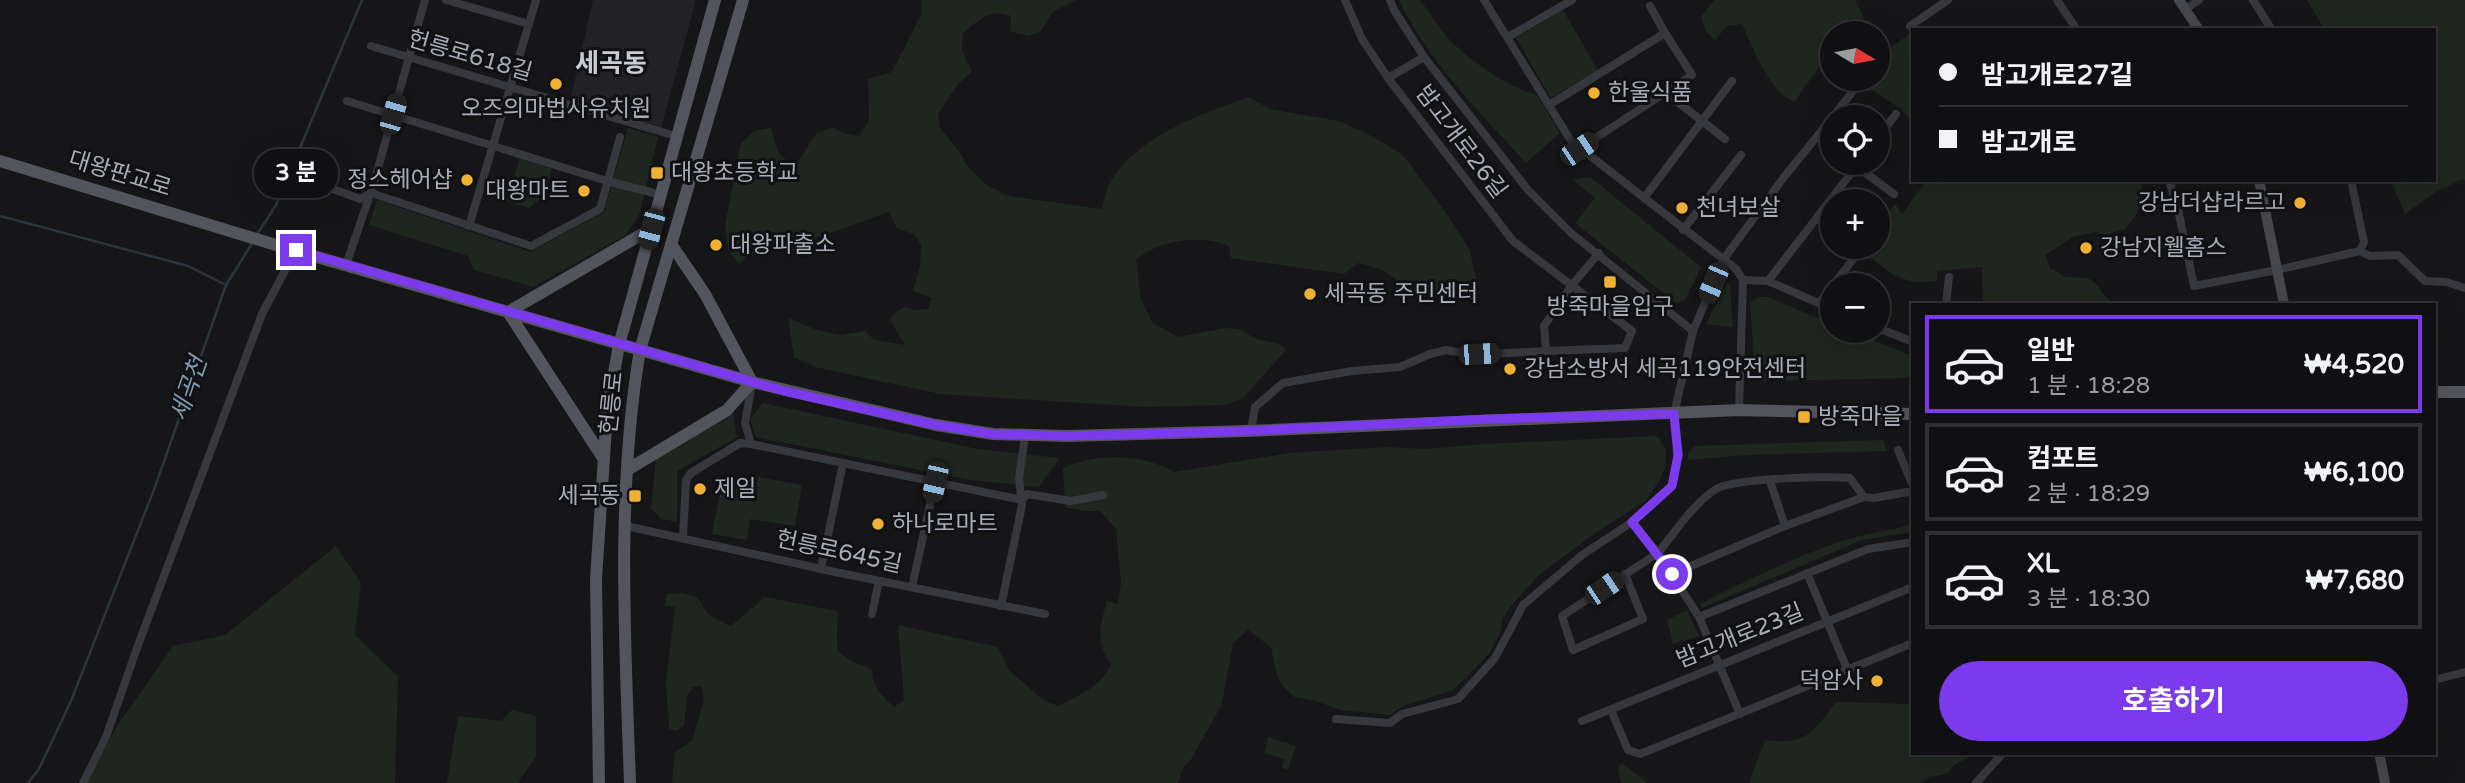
<!DOCTYPE html>
<html lang="ko">
<head>
<meta charset="utf-8">
<style>
  body { margin:0; font-family:"Varela Round","Noto Sans KR",sans-serif; background:#1e1e20; color:#f1f3f6; height:100vh; display:flex; flex-direction:column; font-size:26px; white-space:nowrap }
  * { box-sizing:border-box; margin:0 }
  p { font-size:23px; color:#9c9d9f }
  .icon { flex:none; width:38px; height:38px; fill:none; stroke:currentColor; stroke-width:2; stroke-linecap:round; stroke-linejoin:round }
  .map { position:relative; flex:1; overflow:hidden }
  .panel { position:absolute; left:1911px; top:303px; width:525px; height:452px; display:flex; flex-direction:column; background:#101012; border-radius:0px; box-shadow:0 7px 28px #0002,0 0 0 2px #303032 }
  .panel>* { flex:none }
  .banner { position:absolute; left:1911px; top:28px; width:525px; height:154px; border-radius:0px; box-shadow:0 7px 28px #0002,0 0 0 2px #303032; display:grid; align-content:center; height:154px; padding:0 28px; background:#101012 }
  .needle { width:46px; rotate:100deg }
  .tools { position:absolute; left:1820px; top:21px; display:grid; gap:14px }
  .tools a { display:grid; place-items:center; width:70px; height:70px; border-radius:50%; background:#101012; box-shadow:0 7px 28px #0002,0 0 0 2px #303032; font-size:35px }
  .end { position:absolute; width:32px; height:32px; margin:-16px; border:9px solid #7c3aed; background:#fff; box-shadow:0 0 0 4px #fff }
  .from { border-radius:50% }
  .bubble { position:absolute; height:49px; border-radius:24px; background:#101012; box-shadow:0 7px 28px #0002,0 0 0 2px #303032; font-size:23px; font-weight:700; line-height:49px; text-align:center }
  .car { position:absolute; width:21px; height:42px; margin:-21px -10px; border-radius:9px; box-shadow:0 0 5px 2px #0007; background:linear-gradient(#222 24%,#8ab4d8 0 40%,#222 0 76%,#8ab4d8 0 86%,#222 0) }
  .banner b { display:flex; align-items:center; gap:24px; height:66px; font-size:26px }
  .banner b+b { border-top:2px solid #303032 }
  .banner i { width:18px; height:18px; background:#f1f3f6 }
  ul { padding:12px 0 0; list-style:none }
  li { display:flex; align-items:center; gap:21px; height:98px; margin:0 14px 10px; padding:0 14px; border:4px solid #303032; border-radius:0px }
  li div { flex:1 }
  li b { display:block; font-size:26px }
  li em { font-style:normal; font-weight:700 }
  li.selected { border-color:#7c3aed }
  li>.icon { width:63px; height:63px; stroke-width:1.5 }
  .button { display:flex; gap:14px; margin-top:auto; padding:14px 28px }
  .button a { flex:1; height:80px; border-radius:42px; background:#7c3aed; color:#fff; font-size:28px; font-weight:700; line-height:80px; text-align:center }
  .map>svg:first-child { display:block }
  .built { fill:#222225 }
  .green { fill:#1e261f }
  .lines { fill:none; stroke-linecap:round; stroke-linejoin:round }
  .stream { stroke:#2c353c; stroke-width:2.5 }
  .street { stroke:#37383d; stroke-width:8 }
  .secondary { stroke:#45474d; stroke-width:10 }
  .primary { stroke:#53555c; stroke-width:12 }
  .route { stroke:#7c3aed; stroke-width:9 }
  .poi-dot { fill:#f2b134; stroke:#111113; stroke-width:2.5 }
  .labels { text-anchor:middle; dominant-baseline:central; stroke-width:6; stroke-linejoin:round; paint-order:stroke }
  .street-label { font-size:23px; fill:#a8adb8; stroke:#111113 }
  .poi-label { font-size:23px; fill:#a8adb8; stroke:#111113; text-anchor:start }
  .water-label { font-size:24px; font-style:italic; fill:#7f9bb3; stroke:#111113 }
  .quarter-label { font-size:26px; font-weight:bold; fill:#c9ccd4; stroke:#111113 }
</style>
</head>
<body>
<div class="map">
<svg width="2465" height="783" viewBox="0 0 2465 783">
  <rect width="100%" height="100%" fill="#161618"/>
  <path class="built" d="M593,0H696L661,128L570,101Z"/>
  <g class="green">
    <path d="M921,0H1076L1053,12L1041,31L1029,36L1010,31L1011,16C992,7 977,21 963,33L962,50L972,72L958,84L938,114L940,128L958,150L969,168L986,185L1009,196L1101,209C1105,200 1106,187 1112,179C1142,134 1199,115 1248,97L1270,109L1339,121L1374,137L1403,155L1447,214L1470,251L1478,287L1472,300L1418,296L1383,270L1358,263L1344,274L1231,258L1229,246C1198,234 1162,240 1136,259L1141,299L1153,323L1178,337L1226,328L1238,329L1257,339L1280,344L1286,350L1243,398L1225,405L1145,407L940,394L815,367L794,357L788,318L817,330L841,335L865,331L874,340L905,345L890,320L893,314L904,307L915,310L928,309L932,298L913,291L920,266L921,244L913,234L897,228L889,212L819,237L795,251L772,249L749,255L739,264L728,250L725,225L741,143L754,131L771,128L778,152L789,163L799,160L816,134L833,127L843,133L860,136L869,120L868,79L892,72L922,13Z"/>
    <path d="M1399,0H1420C1430,13 1439,28 1450,40C1471,62 1508,87 1537,95L1560,133L1526,163C1479,111 1429,63 1399,0Z"/>
    <path d="M1714,0H1855L1871,33H1832V56L1824,60L1795,101C1772,97 1751,45 1742,24L1727,26L1715,40L1706,31L1701,17Z"/>
    <path d="M2307,0H2465V180L2463,179L2437,191L2405,214L2390,180H2434V30H2325Z"/>
    <path d="M1563,10L1598,70L1551,98L1516,38Z"/>
    <path d="M1913,32V122L1902,110L1866,86L1871,79H1878C1878,53 1894,45 1913,32Z"/>
    <path d="M628,128L658,137L640,213L626,235L533,287L474,270L468,256L369,225L377,200L530,252L604,212Z"/>
    <path d="M520,158L552,169L544,196L529,208L506,201Z"/>
    <path d="M1590,177L1701,267L1685,300L1676,303L1575,223L1595,198L1573,180Z"/>
    <path d="M1927,180H2141L2142,201L2136,215L2125,229L2105,235L2096,232L2073,237L2045,255L2050,268L2066,277L2088,278L2099,286L2102,293L2114,304H1983L1982,267L1937,271V281L1912,282L1892,274L1867,255L1868,247H1878V226L1895,204L1902,214Z"/>
    <path d="M1727,283L1730,284L1733,327L1706,324Z"/>
    <path d="M1760,297H1768L1832,324V331H1850L1913,356V378L1763,381L1755,374L1750,302Z"/>
    <path d="M763,403L978,449L1060,458L1039,487L970,480L756,437L750,419Z"/>
    <path d="M733,411L737,437L677,471V522L661,519L651,508L656,459Z"/>
    <path d="M1655,436L1660,439L1666,451L1665,468L1658,483L1645,501L1588,538L1539,575L1510,607L1502,620L1501,630L1490,653L1453,690L1403,706L1390,715L1340,710L1316,701L1294,697L1281,684L1276,672L1271,647L1248,630L1233,643L1222,704L1192,758L1183,768L1178,783H672L675,752L692,741L704,700L701,686L693,687L687,697L684,725L676,731L669,729L666,682L675,607L664,606L667,594L683,593L697,597L709,615L731,626L765,597L837,611C839,626 835,637 838,651L848,659L872,670C873,688 881,695 894,707L904,700L898,625L998,647L1009,670L1043,700L1058,706C1078,696 1102,686 1111,664C1095,642 1100,625 1107,601L1118,604L1121,583L1116,529L1100,511H1084L1065,507L1063,468C1095,453 1143,453 1174,472L1289,453L1386,447L1426,449L1486,444Z"/>
    <path d="M1883,440L1887,451L1746,455L1688,460V453L1694,446Z"/>
    <path d="M758,477L802,485L795,526L750,519L747,540L712,534L720,491L736,483L756,484Z"/>
    <path d="M1913,524V532L1862,540L1702,608L1700,604C1744,582 1792,558 1839,542C1863,534 1888,531 1913,524Z"/>
    <path d="M336,546L361,583L355,635L398,677L395,783H87L117,726L173,646L225,635Z"/>
    <path d="M1687,610L1699,636L1673,644L1667,620Z"/>
    <path d="M1836,702L1913,704V752L1973,753C1967,763 1957,758 1947,774L1930,777L1919,783H1749L1765,740C1807,746 1814,731 1836,702Z"/>
    <path d="M512,710L536,716V757L518,783H447L458,716L501,721Z"/>
    <path d="M1268,737L1296,746L1288,770L1282,768L1284,759L1264,753Z"/>
    <path d="M1622,763L1648,783H1621L1618,767Z"/>
  </g>
  <g class="lines">
    <g class="stream">
      <path d="M0,216L188,266L226,285"/>
      <path d="M256,236L276,205L362,0"/>
      <path d="M28,783L39,769L71,701L155,487L226,285L253,242"/>
    </g>
    <g class="street">
      <path d="M446,0L529,24"/>
      <path d="M1345,0L1362,39L1388,78L1513,241L1632,331L1625,348L1546,351L1544,326L1572,285L1599,253"/>
      <path d="M1484,0L1571,141L1736,269L1743,280L1739,410"/>
      <path d="M2057,0L2077,30"/>
      <path d="M2253,0L2272,30"/>
      <path d="M2186,9L2199,0"/>
      <path d="M1910,26L1948,0"/>
      <path d="M1508,37L1572,0"/>
      <path d="M371,46L679,137"/>
      <path d="M1388,78L1424,57"/>
      <path d="M1665,92L1725,139"/>
      <path d="M347,101L607,181L662,195"/>
      <path d="M1549,105L1665,33L1650,6"/>
      <path d="M1833,117L1856,87"/>
      <path d="M1819,136L1832,147"/>
      <path d="M1878,138L1896,114"/>
      <path d="M1579,149L1692,75L1665,33"/>
      <path d="M269,160L317,183L360,199L371,193L531,246L600,209L620,137"/>
      <path d="M1852,163L1894,194"/>
      <path d="M2169,180L2179,214L2194,286L2277,270L2360,251L2364,242L2351,180"/>
      <path d="M1644,198L1732,81"/>
      <path d="M469,226L536,0"/>
      <path d="M1683,230L1741,155"/>
      <path d="M2360,251L2370,256L2398,255L2425,281L2446,282L2465,288"/>
      <path d="M346,265L373,186L425,0"/>
      <path d="M1743,280L1768,281L1832,309"/>
      <path d="M1768,281L1859,163"/>
      <path d="M1833,285L1858,253"/>
      <path d="M1819,303L1832,287"/>
      <path d="M1946,304L1949,277"/>
      <path d="M1878,328L1913,342"/>
      <path d="M1693,331L1723,260L1784,177L1832,118"/>
      <path d="M1251,431L1255,407L1283,383L1352,371L1400,367L1430,354L1446,350L1472,355L1546,351"/>
      <path d="M751,444L1022,500"/>
      <path d="M1898,450L1913,486"/>
      <path d="M1770,481L1785,526"/>
      <path d="M1022,500L1027,494L1071,501L1103,495"/>
      <path d="M626,526L835,572L1045,614"/>
      <path d="M683,537L686,480L691,473L740,443L751,444L745,423L752,383"/>
      <path d="M821,569L843,463"/>
      <path d="M1807,573L1847,669"/>
      <path d="M1625,574L1643,619L1573,650L1562,616L1658,553L1632,522"/>
      <path d="M1672,574L1785,526L1864,497L1874,498L1913,491"/>
      <path d="M912,587L935,482"/>
      <path d="M1001,606L1022,505L1019,478L1025,436"/>
      <path d="M872,614L879,581"/>
      <path d="M1699,617L1868,549L1913,542"/>
      <path d="M2434,680L2465,672"/>
      <path d="M1611,710L1628,750L1640,754L1913,643"/>
      <path d="M1740,714L1699,617L1658,553C1675,532 1693,504 1716,489C1734,478 1826,476 1850,478L1864,497"/>
      <path d="M1336,719L1390,723L1402,714L1458,699L1495,658L1523,605L1582,555L1632,522L1672,486L1679,455L1674,414L1693,331L1571,233L1528,190L1424,57L1394,10L1390,0"/>
      <path d="M1582,721L1913,587"/>
      <path d="M83,783L106,737L137,648L262,314L296,250"/>
      <path d="M1976,783L2004,752"/>
    </g>
    <g class="secondary">
      <path d="M2179,0L2199,30"/>
      <path d="M2259,180L2284,304"/>
      <path d="M2379,752L2385,783"/>
    </g>
    <g class="primary">
      <path d="M0,161L289,249L752,382L936,425L993,434L1067,436L1247,431L1739,410L1913,414"/>
      <path d="M671,244L705,294L752,382"/>
      <path d="M508,312L603,458"/>
      <path d="M508,312L651,229"/>
      <path d="M2434,392H2465"/>
      <path d="M627,470L727,410L752,382"/>
      <path d="M599,783L596,579L607,412L619,345L715,0"/>
      <path d="M630,783C625,640 616,492 640,350L743,0"/>
    </g>
  </g>
  <g class="lines">
    <path class="route" d="M296,250L784,391L936,425L993,434L1067,436L1247,431L1489,419L1674,414L1678,455L1672,486L1632,522L1672,574"/>
  </g>
  <g class="poi-dot">
    <circle cx="556" cy="84" r="7"/>
    <circle cx="1594" cy="93" r="7"/>
    <rect x="650" y="166" width="14" height="14" rx="3.5"/>
    <circle cx="467" cy="180" r="7"/>
    <circle cx="584" cy="191" r="7"/>
    <circle cx="2300" cy="203" r="7"/>
    <circle cx="1682" cy="208" r="7"/>
    <circle cx="716" cy="245" r="7"/>
    <circle cx="2086" cy="248" r="7"/>
    <rect x="1603" y="275" width="14" height="14" rx="3.5"/>
    <circle cx="1310" cy="294" r="7"/>
    <circle cx="1510" cy="369" r="7"/>
    <rect x="1797" y="410" width="14" height="14" rx="3.5"/>
    <circle cx="700" cy="489" r="7"/>
    <rect x="628" y="489" width="14" height="14" rx="3.5"/>
    <circle cx="878" cy="524" r="7"/>
    <circle cx="1877" cy="681" r="7"/>
  </g>
  <g class="labels">
    <g class="street-label">
      <text transform="translate(470 56) rotate(16)">헌릉로618길</text>
      <text transform="translate(1461 142) rotate(53)">밤고개로26길</text>
      <text transform="translate(120 174) rotate(17)">대왕판교로</text>
      <text transform="translate(612 403) rotate(-84)">헌릉로</text>
      <text transform="translate(839 552) rotate(12)">헌릉로645길</text>
      <text transform="translate(1740 636) rotate(-22)">밤고개로23길</text>
    </g>
    <g class="poi-label">
      <text x="1608" y="93">한울식품</text>
      <text x="556" y="109" text-anchor="middle">오즈의마법사유치원</text>
      <text x="671" y="173">대왕초등학교</text>
      <text x="453" y="180" text-anchor="end">정스헤어샵</text>
      <text x="570" y="191" text-anchor="end">대왕마트</text>
      <text x="2286" y="203" text-anchor="end">강남더샵라르고</text>
      <text x="1696" y="208">천녀보살</text>
      <text x="730" y="245">대왕파출소</text>
      <text x="2100" y="248">강남지웰홈스</text>
      <text x="1324" y="294">세곡동 주민센터</text>
      <text x="1610" y="307" text-anchor="middle">방죽마을입구</text>
      <text x="1524" y="369">강남소방서 세곡119안전센터</text>
      <text x="1818" y="417">방죽마을</text>
      <text x="714" y="489">제일</text>
      <text x="621" y="496" text-anchor="end">세곡동</text>
      <text x="892" y="524">하나로마트</text>
      <text x="1863" y="681" text-anchor="end">덕암사</text>
    </g>
    <g class="water-label">
      <text transform="translate(189 389) rotate(-71)">세곡천</text>
    </g>
    <g class="quarter-label">
      <text x="611" y="63">세곡동</text>
    </g>
  </g>
</svg>
<div class="tools">
<a><svg class="needle" viewBox="-14 -14 28 28"><path d="M0-13l5 13h-10z" fill="#e53935"/><path d="M0 13l5-13h-10z" fill="#9c9d9f"/></svg></a>
<a><svg class="icon" aria-label="locate" viewBox="0 0 24 24"><circle cx="12" cy="12" r="6"/><path d="M12 2v4M12 18v4M2 12h4M18 12h4"/></svg></a>
<a>+</a>
<a>−</a>
</div>
<i class="end from" style="left:1672px;top:574px"></i>
<i class="end" style="left:296px;top:250px"></i>
<div class="bubble" style="left:254px;top:149px;width:84px">3 분</div>
<i class="car" style="left:393px;top:114px;rotate:16deg"></i>
<i class="car" style="left:1579px;top:149px;rotate:56deg"></i>
<i class="car" style="left:651px;top:229px;rotate:195deg"></i>
<i class="car" style="left:1713px;top:283px;rotate:203deg"></i>
<i class="car" style="left:1479px;top:354px;rotate:87deg"></i>
<i class="car" style="left:935px;top:482px;rotate:193deg"></i>
<i class="car" style="left:1604px;top:588px;rotate:56deg"></i>
<div class="banner">
<b><i class="from"></i>밤고개로27길</b>
<b><i></i>밤고개로</b>
</div>
<section class="panel">
<ul>
<li class="selected"><svg class="icon" aria-label="car" viewBox="0 0 24 24"><path d="M5 17H2v-5l4-1 3-4h7l3 4 3 1v5h-3M9 17h6M6 11h13"/><circle cx="7" cy="17" r="2"/><circle cx="17" cy="17" r="2"/></svg><div><b>일반</b><p>1 분 · 18:28</p></div><em>₩4,520</em></li>
<li><svg class="icon" aria-label="car" viewBox="0 0 24 24"><path d="M5 17H2v-5l4-1 3-4h7l3 4 3 1v5h-3M9 17h6M6 11h13"/><circle cx="7" cy="17" r="2"/><circle cx="17" cy="17" r="2"/></svg><div><b>컴포트</b><p>2 분 · 18:29</p></div><em>₩6,100</em></li>
<li><svg class="icon" aria-label="car" viewBox="0 0 24 24"><path d="M5 17H2v-5l4-1 3-4h7l3 4 3 1v5h-3M9 17h6M6 11h13"/><circle cx="7" cy="17" r="2"/><circle cx="17" cy="17" r="2"/></svg><div><b>XL</b><p>3 분 · 18:30</p></div><em>₩7,680</em></li>
</ul>
<div class="button"><a>호출하기</a></div>
</section>
</div>
</body>
</html>
